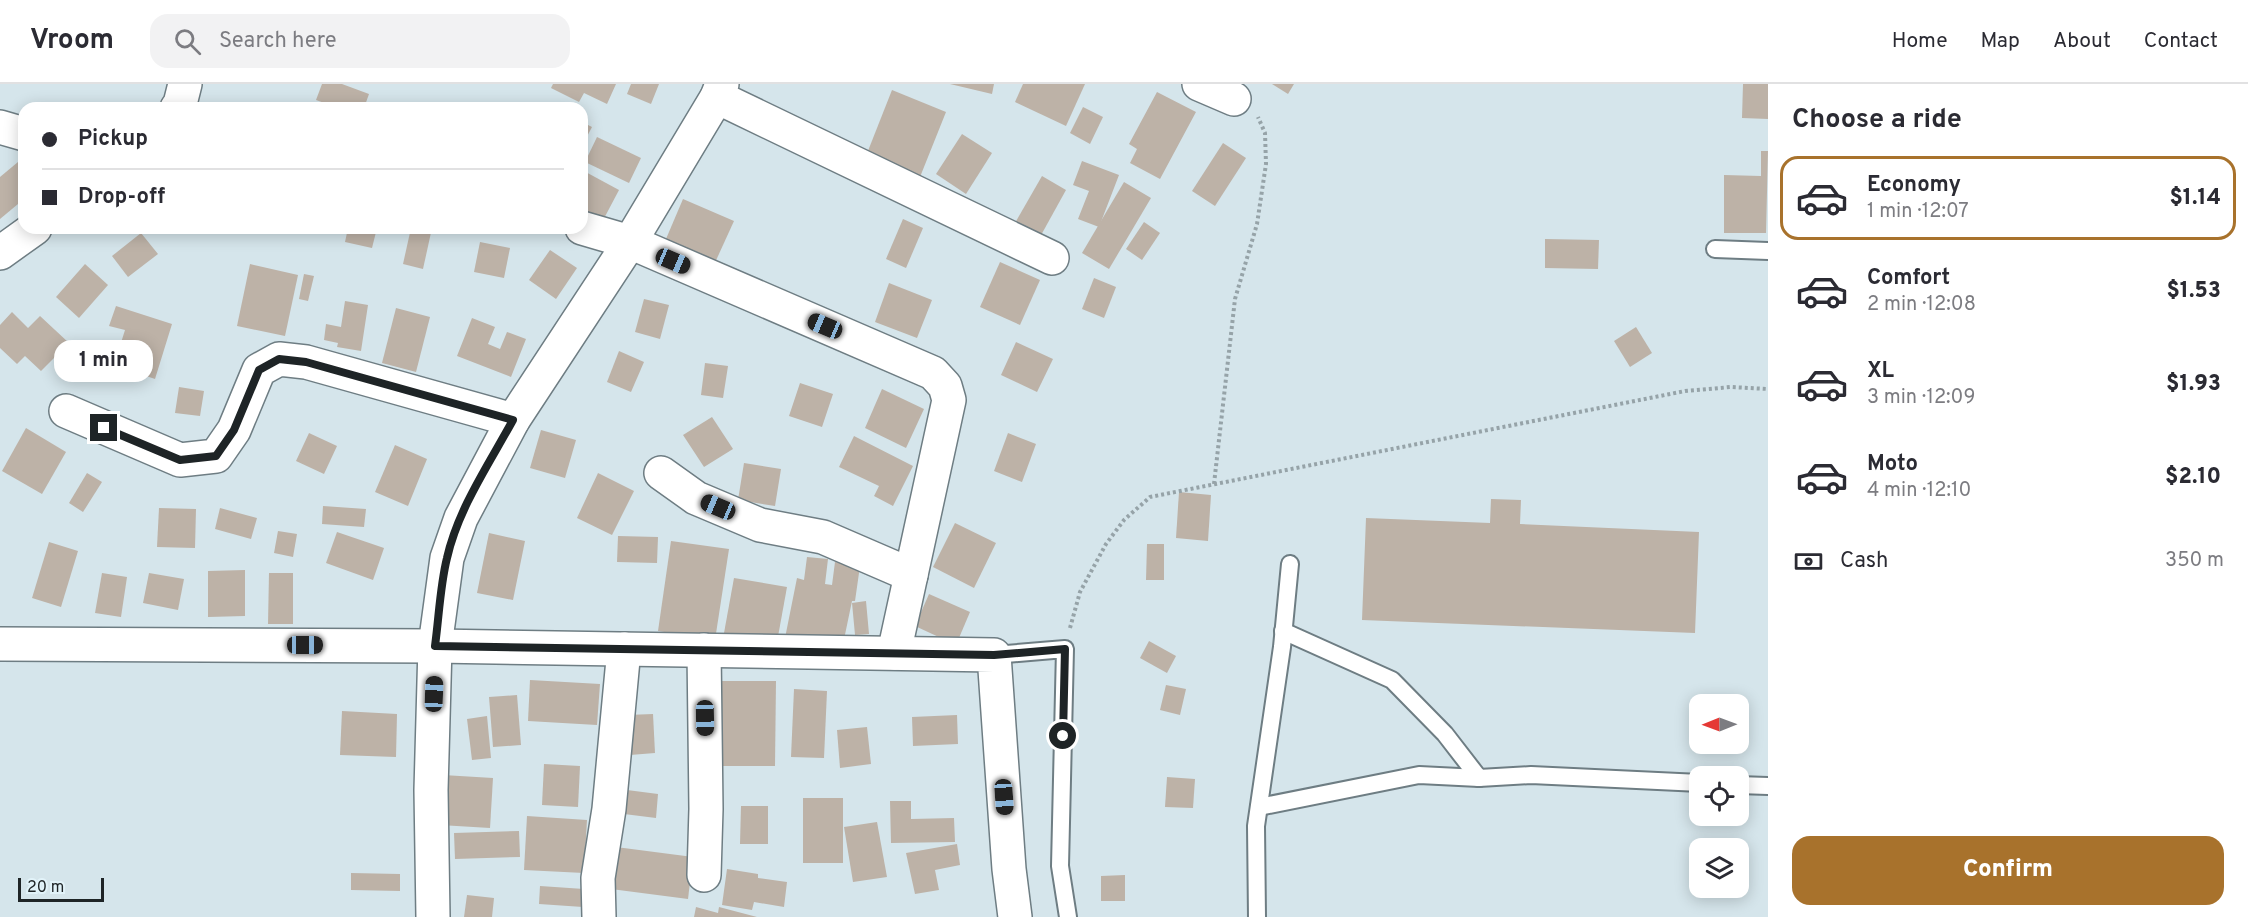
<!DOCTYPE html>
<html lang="en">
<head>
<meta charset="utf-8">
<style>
  body { margin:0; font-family:Overpass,sans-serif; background:#f2f2f3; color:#2b2b33; height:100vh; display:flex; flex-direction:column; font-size:22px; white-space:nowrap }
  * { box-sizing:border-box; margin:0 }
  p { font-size:20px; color:#7c7c81 }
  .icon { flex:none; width:33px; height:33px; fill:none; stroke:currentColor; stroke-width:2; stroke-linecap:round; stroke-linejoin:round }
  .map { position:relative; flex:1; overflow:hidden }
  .side { display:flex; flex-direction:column; background:#fff; width:480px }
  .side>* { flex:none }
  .guide { position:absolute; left:18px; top:18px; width:570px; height:132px; border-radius:18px; box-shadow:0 3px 15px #0003; display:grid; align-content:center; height:132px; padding:0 24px; background:#fff }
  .needle { width:39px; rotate:269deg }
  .tools { position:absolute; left:1689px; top:610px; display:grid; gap:12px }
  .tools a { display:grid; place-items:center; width:60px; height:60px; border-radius:12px; background:#fff; box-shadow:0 3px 15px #0003; font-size:30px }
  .scale { position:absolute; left:18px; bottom:15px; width:86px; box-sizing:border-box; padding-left:6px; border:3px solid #1e2426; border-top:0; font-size:16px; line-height:21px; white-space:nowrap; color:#1e2426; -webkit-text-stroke:4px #e2f3f9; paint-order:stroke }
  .end { position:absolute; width:27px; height:27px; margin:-14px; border:8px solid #1e2426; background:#fff; box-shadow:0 0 0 3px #fff }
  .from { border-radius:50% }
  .bubble { position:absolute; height:42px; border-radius:18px; background:#fff; box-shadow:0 3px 15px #0003; font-size:20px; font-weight:800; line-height:42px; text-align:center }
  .car { position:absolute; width:18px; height:36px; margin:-18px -9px; border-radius:8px; box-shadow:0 0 4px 2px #0007; background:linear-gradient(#222 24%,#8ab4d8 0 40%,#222 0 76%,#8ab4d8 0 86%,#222 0) }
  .guide b { display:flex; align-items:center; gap:21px; height:57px; font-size:22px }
  .guide b+b { border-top:2px solid #e1e1e2 }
  .guide i { width:15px; height:15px; background:#2b2b33 }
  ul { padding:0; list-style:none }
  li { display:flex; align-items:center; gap:18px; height:84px; margin:0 12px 9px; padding:0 12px; border:3px solid transparent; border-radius:18px }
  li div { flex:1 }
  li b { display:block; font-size:22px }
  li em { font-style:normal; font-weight:800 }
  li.on { border-color:#a8722c }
  li>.icon { width:54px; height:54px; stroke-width:1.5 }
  h2 { padding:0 24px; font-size:27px; line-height:72px }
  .pay { display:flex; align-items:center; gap:15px; height:66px; padding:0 24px; font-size:22px }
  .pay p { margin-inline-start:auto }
  .button { display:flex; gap:12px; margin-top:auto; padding:12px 24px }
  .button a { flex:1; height:69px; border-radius:18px; background:#a8722c; color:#fff; font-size:24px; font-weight:800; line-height:69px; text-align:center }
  header { display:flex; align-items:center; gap:36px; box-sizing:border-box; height:84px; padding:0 30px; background:#fff; border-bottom:2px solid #e1e1e2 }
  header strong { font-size:28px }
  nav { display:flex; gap:33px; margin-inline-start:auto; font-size:21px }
  .search { width:420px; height:54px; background:#f2f2f3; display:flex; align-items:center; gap:15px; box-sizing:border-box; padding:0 21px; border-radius:18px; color:#7c7c81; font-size:22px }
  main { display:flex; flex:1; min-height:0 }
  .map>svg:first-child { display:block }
  .building { fill:#bdb2a7 }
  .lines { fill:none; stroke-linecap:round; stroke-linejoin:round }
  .service-casing { stroke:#6e7d83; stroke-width:20 }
  .minor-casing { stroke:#6e7d83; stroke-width:36 }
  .path { stroke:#96a3a8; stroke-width:4; stroke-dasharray:3 3; stroke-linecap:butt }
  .service { stroke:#fff; stroke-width:16 }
  .minor { stroke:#fff; stroke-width:33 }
  .route { stroke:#1e2426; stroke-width:8 }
</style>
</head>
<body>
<header>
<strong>Vroom</strong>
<div class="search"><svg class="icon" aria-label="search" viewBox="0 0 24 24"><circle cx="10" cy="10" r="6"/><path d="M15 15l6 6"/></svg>Search here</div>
<nav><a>Home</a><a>Map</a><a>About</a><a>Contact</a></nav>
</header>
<main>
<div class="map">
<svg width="1768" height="833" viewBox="0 0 1768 833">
  <rect width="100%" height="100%" fill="#d5e5eb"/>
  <g class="building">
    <path d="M322,0H342L369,10L364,24H338L316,16Z"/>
    <path d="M553,0H616L607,20L584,9L579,18L551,4Z"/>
    <path d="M631,0H659L651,20L627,10Z"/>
    <path d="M950,0H994L992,10Z"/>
    <path d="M1023,0H1085L1066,42L1015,18Z"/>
    <path d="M1272,0H1294L1288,10Z"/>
    <path d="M1743,0H1768V35L1742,34Z"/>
    <path d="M892,6L946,28L918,98L864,77Z"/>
    <path d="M1157,8L1196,28L1160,95L1130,79L1137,65L1129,60Z"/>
    <path d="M1083,23L1103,33L1090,60L1070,49Z"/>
    <path d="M582,38L592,43L582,62Z"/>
    <path d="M962,50L992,69L966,110L936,90Z"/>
    <path d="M597,53L641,74L629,99L585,78Z"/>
    <path d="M1223,59L1246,74L1215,122L1192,107Z"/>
    <path d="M1761,67H1768L1766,149H1724V91L1761,92Z"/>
    <path d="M1082,77L1119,91L1099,143L1078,135L1089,107L1073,101Z"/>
    <path d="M18,78L24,85V115L0,135V93Z"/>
    <path d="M582,86L619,106L600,142L582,132Z"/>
    <path d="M1042,92L1066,106L1040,153L1015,139Z"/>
    <path d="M1124,98L1151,114L1109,185L1082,169Z"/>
    <path d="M683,115L734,137L713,183L663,162Z"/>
    <path d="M903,135L923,144L906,184L886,175Z"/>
    <path d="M1144,138L1160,149L1142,176L1126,165Z"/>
    <path d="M348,144H377L372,164L345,158Z"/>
    <path d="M411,144H432L423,185L403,180Z"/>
    <path d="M141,149L158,170L128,193L112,172Z"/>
    <path d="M1545,155L1599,156L1598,185L1545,184Z"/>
    <path d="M480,158L510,164L504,194L474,188Z"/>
    <path d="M550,166L577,184L556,215L529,196Z"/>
    <path d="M1000,178L1040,196L1020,241L980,223Z"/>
    <path d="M85,180L108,201L79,234L56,213Z"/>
    <path d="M250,180L298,191L285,252L237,242Z"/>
    <path d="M304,190L314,192L308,217L299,215Z"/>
    <path d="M1094,194L1116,203L1104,234L1082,225Z"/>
    <path d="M889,199L932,216L917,254L875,238Z"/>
    <path d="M644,215L669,221L660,255L635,248Z"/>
    <path d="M345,217L368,221L361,267L337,263L338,259L324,256L326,240L341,243Z"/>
    <path d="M116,222L172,240L155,295L114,281L125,246L109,242Z"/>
    <path d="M396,224L430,233L416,288L382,279Z"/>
    <path d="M12,228L28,244L40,232L69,259L41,287L25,272L17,280L0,264V241Z"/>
    <path d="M472,234L495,243L488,260L500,265L507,248L526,255L511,293L457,272Z"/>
    <path d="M1636,243L1652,269L1630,283L1614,257Z"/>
    <path d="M1016,258L1053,275L1037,308L1001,291Z"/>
    <path d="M619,267L644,278L631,308L607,298Z"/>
    <path d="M705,279L728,282L723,314L701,311Z"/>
    <path d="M800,299L833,310L822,343L789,332Z"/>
    <path d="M179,303L204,307L200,332L175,329Z"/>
    <path d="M882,305L924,325L906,364L865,344Z"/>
    <path d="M712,333L733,365L704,383L683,351Z"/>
    <path d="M26,344L66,368L42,410L2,387Z"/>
    <path d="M541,346L576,356L565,394L530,384Z"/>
    <path d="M309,349L337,362L324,390L296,377Z"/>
    <path d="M1008,349L1036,360L1022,398L994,387Z"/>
    <path d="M854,352L913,382L893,422L874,412L879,402L839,383Z"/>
    <path d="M395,361L427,375L408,422L375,408Z"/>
    <path d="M744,379L781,385L775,422L738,416Z"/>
    <path d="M87,389L102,398L83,428L69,419Z"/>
    <path d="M598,389L634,407L612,451L577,434Z"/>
    <path d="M1179,408L1211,411L1208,457L1176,454Z"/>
    <path d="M1491,415L1521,416L1520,440L1699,448L1695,549L1362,536L1366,434L1490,439Z"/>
    <path d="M323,422L366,425L364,443L322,440Z"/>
    <path d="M159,424L196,425L195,464L157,463Z"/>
    <path d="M220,424L257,434L251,455L215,445Z"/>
    <path d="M955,439L996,459L974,504L933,483Z"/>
    <path d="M278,447L297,450L293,473L274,469Z"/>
    <path d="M337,448L384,464L373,496L326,479Z"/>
    <path d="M489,449L525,457L513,516L477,509Z"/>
    <path d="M618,452L658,453L657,479L617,478Z"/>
    <path d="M671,457L729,465L715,556L658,547Z"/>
    <path d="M49,458L78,467L61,523L32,514Z"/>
    <path d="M1147,460H1164V496H1146Z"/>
    <path d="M807,473L828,475L825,500L832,501L835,478L860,482L855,517H852L842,565L785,554L797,494L804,496Z"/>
    <path d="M245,486V532L208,533V487Z"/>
    <path d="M102,489L127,493L121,533L95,529Z"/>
    <path d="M149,489L184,495L178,526L143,519Z"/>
    <path d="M269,489H293V540H268Z"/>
    <path d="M734,494L787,503L777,558L724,549Z"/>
    <path d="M929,510L970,528L956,561L915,542Z"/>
    <path d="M866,517L869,550L855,551L852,519Z"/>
    <path d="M1149,557L1176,572L1167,589L1140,574Z"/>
    <path d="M530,596L600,600L597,641L528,637Z"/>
    <path d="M718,597H776L775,682H717Z"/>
    <path d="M1166,601L1186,605L1180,631L1160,626Z"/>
    <path d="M794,605L827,607L824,674L791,673Z"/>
    <path d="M517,611L521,661L493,663L489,613Z"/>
    <path d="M342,627L397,630L396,673L340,671Z"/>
    <path d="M653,630L655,669L630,671L627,631Z"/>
    <path d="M957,631L958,660L913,662L912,633Z"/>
    <path d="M487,632L491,674L472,676L467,635Z"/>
    <path d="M867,643L871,680L840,684L837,646Z"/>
    <path d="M544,680L580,682L578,723L542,721Z"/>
    <path d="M443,691L493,694L490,744L440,741Z"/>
    <path d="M1167,693L1195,695L1193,724L1165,723Z"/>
    <path d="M627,706L658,710L656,734L624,730Z"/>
    <rect x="803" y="714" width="40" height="65"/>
    <path d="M890,717H911V735L954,734L955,758L891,759Z"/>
    <path d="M741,722H768V760H740Z"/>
    <path d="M527,732L587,736L584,789L524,786Z"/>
    <path d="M877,738L887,793L853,798L844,743Z"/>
    <path d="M519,747L520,773L455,775L454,749Z"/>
    <path d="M957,760L960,781L935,786L939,806L915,810L906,769Z"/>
    <path d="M616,763L693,773L688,815L611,805Z"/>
    <path d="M727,785L758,790V794L787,798L784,823L754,818L752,826L722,821Z"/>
    <path d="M351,789L400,790V807L351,806Z"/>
    <path d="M1125,791V817H1101V792Z"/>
    <path d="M540,802L584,805L583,823L539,820Z"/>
    <path d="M467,811L494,814L492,833H464Z"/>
    <path d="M696,823L718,829L719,823L757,833H694Z"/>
  </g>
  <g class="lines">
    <defs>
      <g id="service">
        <path d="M1715,165L1768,167"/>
        <path d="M1283,547L1392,596L1445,650L1479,694L1531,691L1700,699"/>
        <path d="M994,571L1065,565L1060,782L1068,833"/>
        <path d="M1738,701L1768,702"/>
        <path d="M1259,723L1419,691L1479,694"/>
        <path d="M1257,833L1256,742L1282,563L1290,480"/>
      </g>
      <g id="minor">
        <path d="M1199,0L1234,15"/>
        <path d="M717,13L1052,174"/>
        <path d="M177,24L180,20L185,0"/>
        <path d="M0,43L24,50"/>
        <path d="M582,144L630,158L933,289L945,302L949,316L894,569"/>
        <path d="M0,169L35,144"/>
        <path d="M66,327L180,376L216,372L234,346L259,286L279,275L306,278L513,336"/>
        <path d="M661,389L696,414L760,441L823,453L911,491"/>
        <path d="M0,560L435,562L994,571L1009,785L1015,833"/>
        <path d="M704,791L706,725L704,566"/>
        <path d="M433,833L431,706L435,562L447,474L461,434L513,336L630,158L717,13L722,0"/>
        <path d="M599,833L598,794L609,725L624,565"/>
      </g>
    </defs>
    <use href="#service" class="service-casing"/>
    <use href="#minor" class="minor-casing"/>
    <g class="path">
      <path d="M1214,400L1235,215L1257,140L1266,80L1265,49L1258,33"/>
      <path d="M1070,544L1080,508L1106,460L1124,436L1150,413L1685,307L1731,303L1768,305"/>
    </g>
    <use href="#service" class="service"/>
    <use href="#minor" class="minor"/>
  </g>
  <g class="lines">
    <path class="route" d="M104,344L180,376L216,372L234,346L259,286L279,275L306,278L513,336C489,380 458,425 447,474C440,502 439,533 435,562L994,571L1065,565L1063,652"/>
  </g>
</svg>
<div class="tools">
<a><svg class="needle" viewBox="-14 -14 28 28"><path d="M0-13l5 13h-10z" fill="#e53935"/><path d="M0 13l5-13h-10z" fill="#7c7c81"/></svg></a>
<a><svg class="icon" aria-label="locate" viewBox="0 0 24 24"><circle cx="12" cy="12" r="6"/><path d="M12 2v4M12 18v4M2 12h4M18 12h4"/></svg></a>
<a><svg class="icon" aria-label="layers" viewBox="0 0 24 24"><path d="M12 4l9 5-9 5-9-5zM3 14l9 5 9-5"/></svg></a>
</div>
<div class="scale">20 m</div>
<i class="end from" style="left:1063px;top:652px"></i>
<i class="end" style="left:104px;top:344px"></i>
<div class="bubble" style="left:54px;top:256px;width:99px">1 min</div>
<i class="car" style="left:673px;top:177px;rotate:113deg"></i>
<i class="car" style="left:825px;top:242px;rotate:293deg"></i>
<i class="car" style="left:718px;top:423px;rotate:293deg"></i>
<i class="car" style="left:305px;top:561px;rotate:90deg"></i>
<i class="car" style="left:434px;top:610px;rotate:2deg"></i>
<i class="car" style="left:705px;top:634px;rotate:179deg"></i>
<i class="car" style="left:1004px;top:713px;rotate:176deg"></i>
<div class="guide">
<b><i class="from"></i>Pickup</b>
<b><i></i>Drop-off</b>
</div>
</div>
<section class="side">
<h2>Choose a ride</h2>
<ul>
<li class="on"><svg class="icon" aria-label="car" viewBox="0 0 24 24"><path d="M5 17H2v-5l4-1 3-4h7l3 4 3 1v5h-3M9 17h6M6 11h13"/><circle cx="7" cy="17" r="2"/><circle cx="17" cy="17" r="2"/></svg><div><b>Economy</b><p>1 min · 12:07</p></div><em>$1.14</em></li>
<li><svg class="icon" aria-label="car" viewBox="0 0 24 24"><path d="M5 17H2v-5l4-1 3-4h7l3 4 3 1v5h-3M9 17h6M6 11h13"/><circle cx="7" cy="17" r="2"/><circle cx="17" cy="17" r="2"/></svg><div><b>Comfort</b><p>2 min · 12:08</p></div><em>$1.53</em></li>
<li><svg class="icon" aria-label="car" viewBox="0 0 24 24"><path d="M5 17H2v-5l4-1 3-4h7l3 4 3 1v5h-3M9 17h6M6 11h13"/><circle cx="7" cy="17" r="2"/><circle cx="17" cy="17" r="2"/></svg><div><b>XL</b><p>3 min · 12:09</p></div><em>$1.93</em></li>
<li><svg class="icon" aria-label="car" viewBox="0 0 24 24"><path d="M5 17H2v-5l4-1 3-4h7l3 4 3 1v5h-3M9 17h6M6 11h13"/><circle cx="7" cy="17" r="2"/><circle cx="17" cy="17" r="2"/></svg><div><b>Moto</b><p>4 min · 12:10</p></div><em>$2.10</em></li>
</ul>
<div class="pay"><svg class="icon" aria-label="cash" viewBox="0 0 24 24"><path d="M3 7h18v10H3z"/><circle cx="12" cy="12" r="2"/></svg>Cash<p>350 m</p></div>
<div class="button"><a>Confirm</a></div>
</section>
</main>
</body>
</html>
